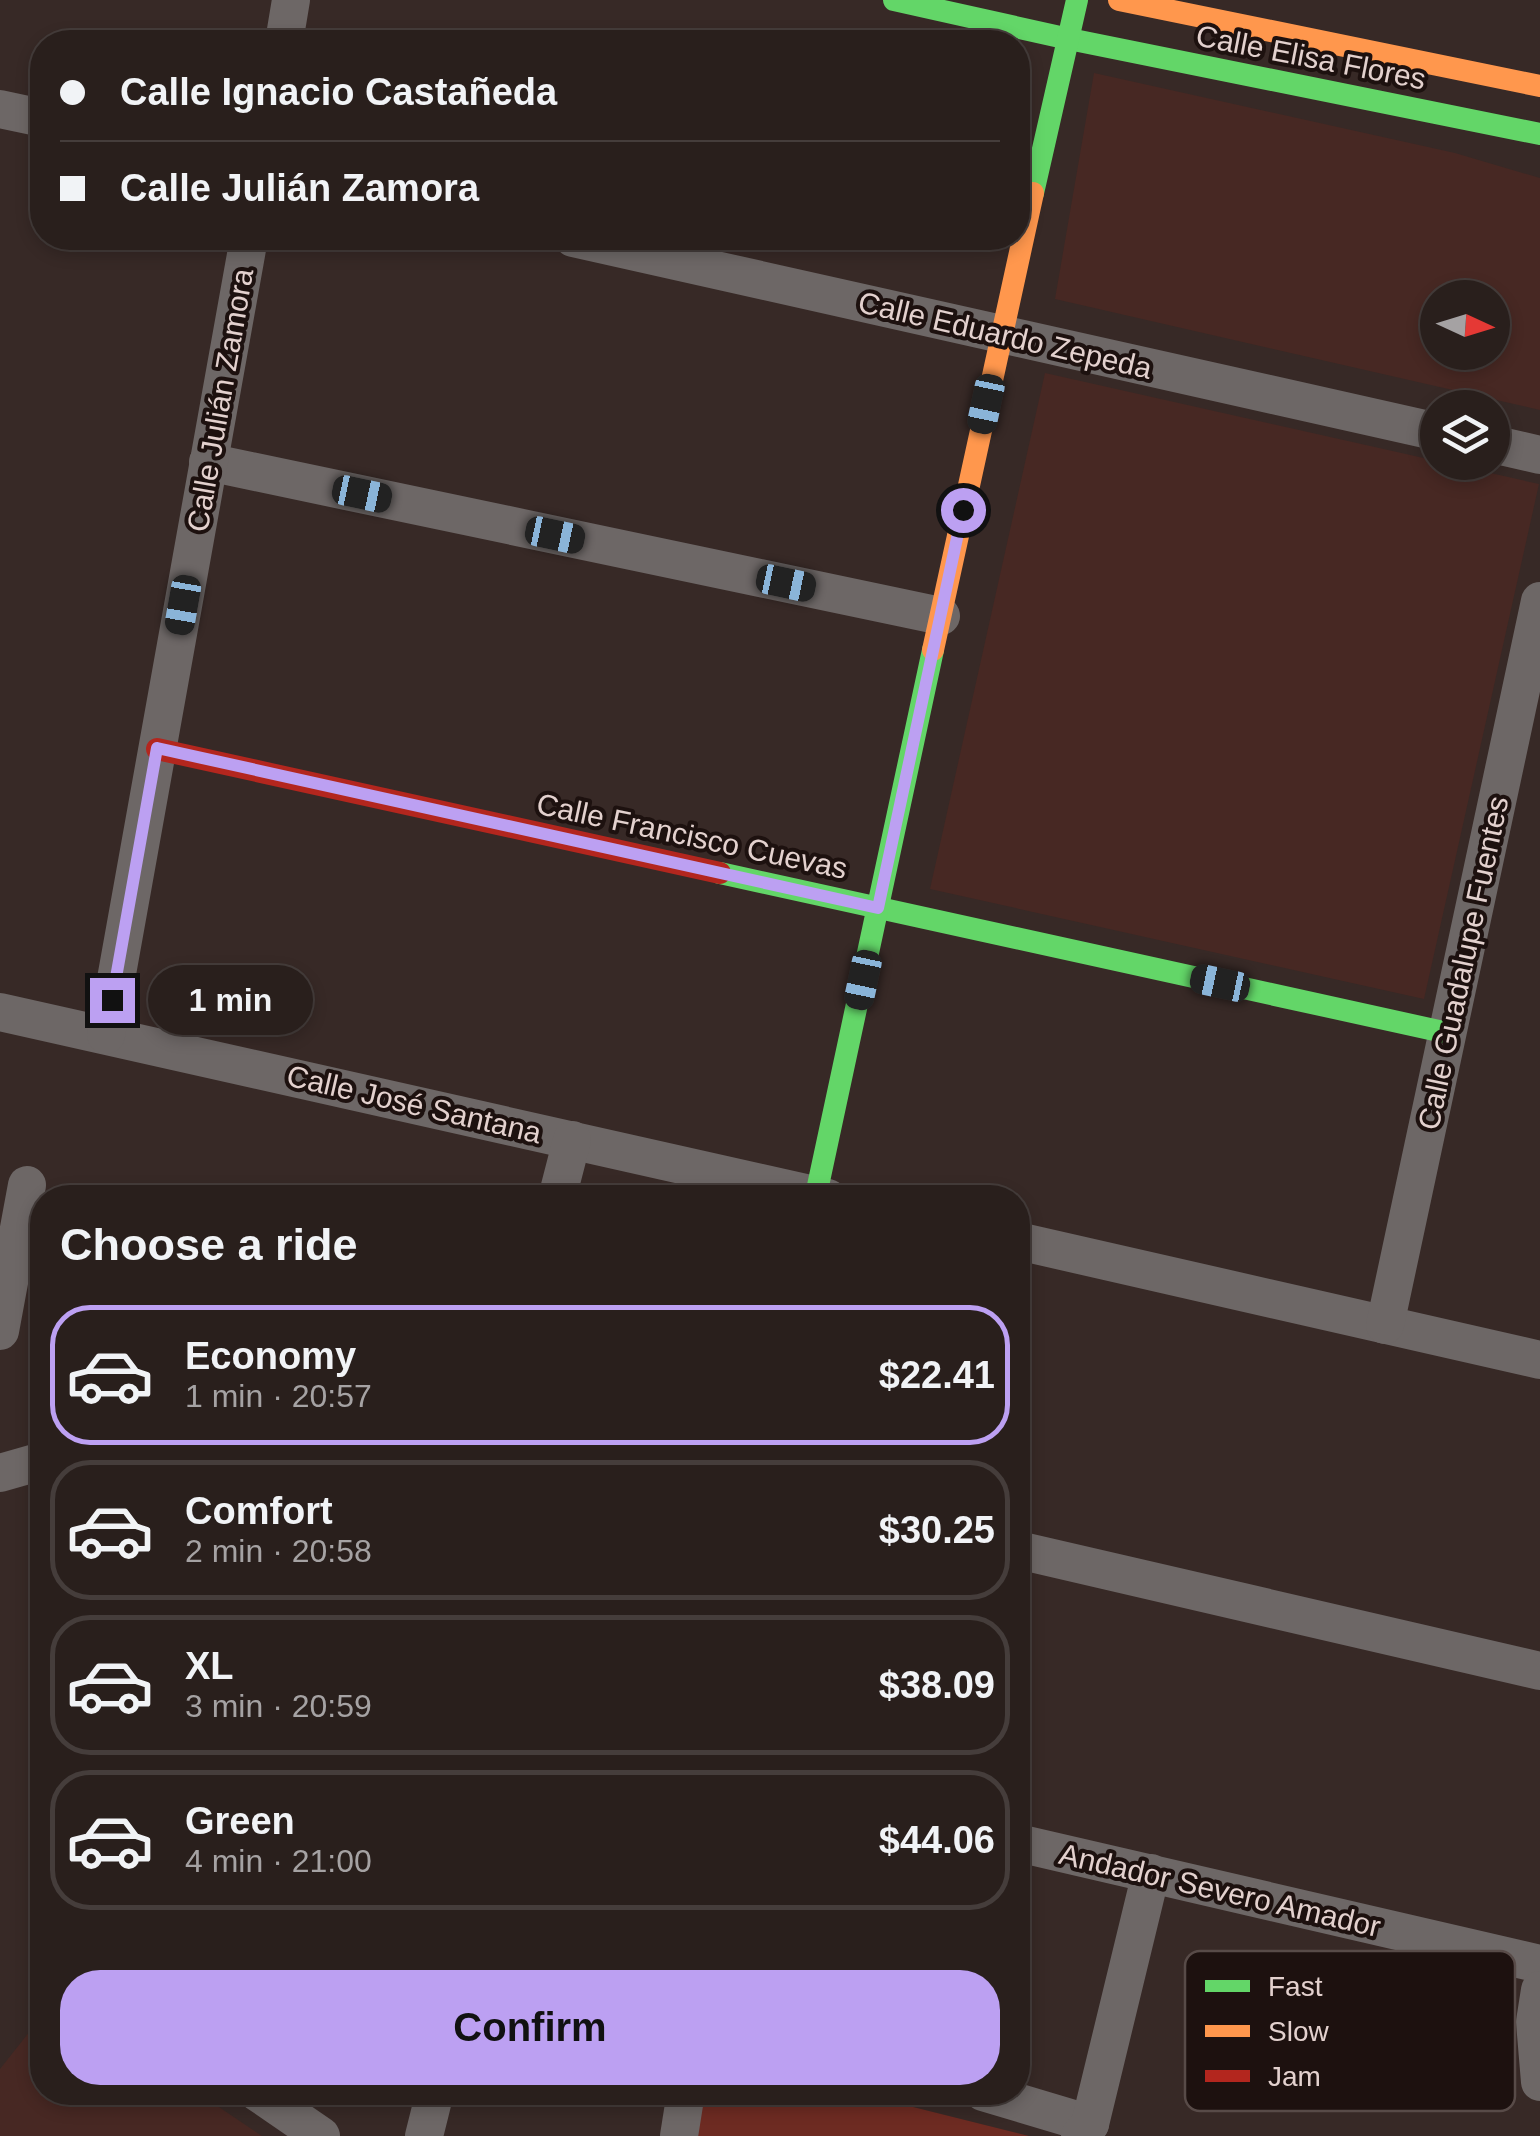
<!DOCTYPE html>
<html lang="en">
<head>
<meta charset="utf-8">
<style>
  body { margin:0; font-family:Arial,sans-serif; background:#312725; color:#f1f3f6; height:100vh; display:flex; flex-direction:column; font-size:38px; white-space:nowrap }
  * { box-sizing:border-box; margin:0 }
  p { font-size:32px; color:#a5a2a3 }
  .icon { flex:none; width:55px; height:55px; fill:none; stroke:currentColor; stroke-width:2; stroke-linecap:round; stroke-linejoin:round }
  .map { position:relative; flex:1; overflow:hidden }
  .panel { position:absolute; left:30px; top:1185px; width:1000px; height:920px; display:flex; flex-direction:column; background:#291f1c; border-radius:40px; box-shadow:0 5px 15px #0003,0 0 0 2px #453d3b }
  .panel>* { flex:none }
  .banner { position:absolute; left:30px; top:30px; width:1000px; height:220px; border-radius:40px; box-shadow:0 5px 15px #0003,0 0 0 2px #453d3b; display:grid; align-content:center; height:220px; padding:0 30px; background:#291f1c }
  .needle { width:65px; rotate:94deg }
  .fabs { position:absolute; left:1420px; top:280px; display:grid; gap:20px }
  .fabs a { display:grid; place-items:center; width:90px; height:90px; border-radius:50%; background:#291f1c; box-shadow:0 5px 15px #0003,0 0 0 2px #453d3b; font-size:50px }
  .end { position:absolute; width:45px; height:45px; margin:-22px; border:12px solid #bca0f2; background:#111; box-shadow:0 0 0 5px #111 }
  .from { border-radius:50% }
  .bubble { position:absolute; height:70px; border-radius:35px; background:#291f1c; box-shadow:0 5px 15px #0003,0 0 0 2px #453d3b; font-size:32px; font-weight:600; line-height:70px; text-align:center }
  .car { position:absolute; width:30px; height:60px; margin:-30px -15px; border-radius:12px; box-shadow:0 0 8px 2px #0007; background:linear-gradient(#222 24%,#8ab4d8 0 40%,#222 0 76%,#8ab4d8 0 86%,#222 0) }
  .banner b { display:flex; align-items:center; gap:35px; height:95px; font-size:38px }
  .banner b+b { border-top:2px solid #453d3b }
  .banner i { width:25px; height:25px; background:#f1f3f6 }
  ul { padding:0; list-style:none }
  li { display:flex; align-items:center; gap:30px; height:140px; margin:0 20px 15px; padding:0 10px; border:5px solid #453d3b; border-radius:40px }
  li div { flex:1 }
  li b { display:block; font-size:38px }
  li em { font-style:normal; font-weight:600 }
  li.on { border-color:#bca0f2 }
  li>.icon { width:90px; height:90px; stroke-width:1.5 }
  h2 { padding:0 30px; font-size:45px; line-height:120px }
  .cta { display:flex; gap:20px; margin-top:auto; padding:20px 30px }
  .cta a { flex:1; height:115px; border-radius:40px; background:#bca0f2; color:#111; font-size:40px; font-weight:600; line-height:115px; text-align:center }
  .map>svg:first-child { display:block }
  .built { fill:#472823; fill-rule:evenodd }
  .green { fill:#6d2b22 }
  .lines { fill:none; stroke-linecap:round; stroke-linejoin:round }
  .street { stroke:#6d6766; stroke-width:38 }
  .fast { stroke:#63d668; stroke-width:22 }
  .slow { stroke:#ff974d; stroke-width:22 }
  .jam { stroke:#b3261e; stroke-width:22 }
  .route { stroke:#bca0f2; stroke-width:12 }
  .labels { text-anchor:middle; dominant-baseline:central; stroke-width:8; stroke-linejoin:round; paint-order:stroke }
  .street-label { font-size:30px; fill:#e3d1ce; stroke:#1d110f }
  .key { fill:#1d110f; stroke:#584b48; stroke-width:2.5 }
  .key-label { font-size:28px; fill:#e3d1ce }
</style>
</head>
<body>
<div class="map">
<svg width="1540" height="2136" viewBox="0 0 1540 2136">
  <rect width="100%" height="100%" fill="#372926"/>
  <g class="built">
    <path d="M1094,73L1455,153L1540,178V410L1055,299ZM1438,298H1492V352H1438Z"/>
    <path d="M1045,373L1539,484L1424,999L930,889Z"/>
    <path d="M42,2016V2092L198,2093L262,2136H0V2069Z"/>
  </g>
  <path class="green" d="M698,2092L857,2093L1029,2136H689Z"/>
  <g class="lines">
    <g class="street">
      <path d="M284,42L291,0"/>
      <path d="M0,109L42,118"/>
      <path d="M573,238L1438,432"/>
      <path d="M1492,444L1540,455"/>
      <path d="M208,462L941,616"/>
      <path d="M0,1012L828,1198"/>
      <path d="M106,1035L249,238"/>
      <path d="M557,1198L572,1140"/>
      <path d="M1018,1241L1540,1360"/>
      <path d="M1385,1325L1540,601"/>
      <path d="M0,1331L27,1185"/>
      <path d="M0,1473L42,1461"/>
      <path d="M1018,1550L1540,1671"/>
      <path d="M1018,1843L1540,1964"/>
      <path d="M1540,1990L1535,2022L1540,2082"/>
      <path d="M257,2092L321,2136"/>
      <path d="M983,2092L1090,2124"/>
      <path d="M424,2136L435,2092"/>
      <path d="M679,2136L686,2092"/>
      <path d="M1080,2136L1090,2124L1151,1873"/>
    </g>
    <g class="fast">
      <path d="M894,0L1069,39L1540,134"/>
      <path d="M1033,193L1077,0"/>
      <path d="M720,873L1448,1033"/>
      <path d="M816,1195L933,650"/>
    </g>
    <g class="slow">
      <path d="M1119,0L1540,86"/>
      <path d="M933,650L1033,193"/>
    </g>
    <path class="jam" d="M157,749L720,873"/>
  </g>
  <g class="lines">
    <path class="route" d="M112,1000L157,748L878,908L963,510"/>
  </g>
  <g class="labels">
    <g class="street-label">
      <text transform="translate(1311 57) rotate(11)">Calle Elisa Flores</text>
      <text transform="translate(1005 335) rotate(13)">Calle Eduardo Zepeda</text>
      <text transform="translate(220 400) rotate(-80)">Calle Julián Zamora</text>
      <text transform="translate(692 836) rotate(12)">Calle Francisco Cuevas</text>
      <text transform="translate(1463 963) rotate(-78)">Calle Guadalupe Fuentes</text>
      <text transform="translate(414 1104) rotate(13)">Calle José Santana</text>
      <text transform="translate(1220 1890) rotate(13)">Andador Severo Amador</text>
    </g>
  </g>
  <rect x="1185" y="1951" width="330" height="160" rx="15" class="key"/>
  <rect x="1205" y="1980" width="45" height="12" fill="#63d668"/>
  <rect x="1205" y="2025" width="45" height="12" fill="#ff974d"/>
  <rect x="1205" y="2070" width="45" height="12" fill="#b3261e"/>
  <g class="key-label">
    <text x="1268" y="1996">Fast</text>
    <text x="1268" y="2041">Slow</text>
    <text x="1268" y="2086">Jam</text>
  </g>
</svg>
<div class="fabs">
<a><svg class="needle" viewBox="-14 -14 28 28"><path d="M0-13l5 13h-10z" fill="#e53935"/><path d="M0 13l5-13h-10z" fill="#a5a2a3"/></svg></a>
<a><svg class="icon" aria-label="layers" viewBox="0 0 24 24"><path d="M12 4l9 5-9 5-9-5zM3 14l9 5 9-5"/></svg></a>
</div>
<i class="end from" style="left:963px;top:510px"></i>
<i class="end" style="left:112px;top:1000px"></i>
<div class="bubble" style="left:148px;top:965px;width:165px">1 min</div>
<i class="car" style="left:986px;top:404px;rotate:192deg"></i>
<i class="car" style="left:362px;top:494px;rotate:102deg"></i>
<i class="car" style="left:555px;top:535px;rotate:102deg"></i>
<i class="car" style="left:786px;top:583px;rotate:102deg"></i>
<i class="car" style="left:183px;top:605px;rotate:190deg"></i>
<i class="car" style="left:863px;top:980px;rotate:192deg"></i>
<i class="car" style="left:1220px;top:983px;rotate:282deg"></i>
<div class="banner">
<b><i class="from"></i>Calle Ignacio Castañeda</b>
<b><i></i>Calle Julián Zamora</b>
</div>
<section class="panel">
<h2>Choose a ride</h2>
<ul>
<li class="on"><svg class="icon" aria-label="car" viewBox="0 0 24 24"><path d="M5 17H2v-5l4-1 3-4h7l3 4 3 1v5h-3M9 17h6M6 11h13"/><circle cx="7" cy="17" r="2"/><circle cx="17" cy="17" r="2"/></svg><div><b>Economy</b><p>1 min · 20:57</p></div><em>$22.41</em></li>
<li><svg class="icon" aria-label="car" viewBox="0 0 24 24"><path d="M5 17H2v-5l4-1 3-4h7l3 4 3 1v5h-3M9 17h6M6 11h13"/><circle cx="7" cy="17" r="2"/><circle cx="17" cy="17" r="2"/></svg><div><b>Comfort</b><p>2 min · 20:58</p></div><em>$30.25</em></li>
<li><svg class="icon" aria-label="car" viewBox="0 0 24 24"><path d="M5 17H2v-5l4-1 3-4h7l3 4 3 1v5h-3M9 17h6M6 11h13"/><circle cx="7" cy="17" r="2"/><circle cx="17" cy="17" r="2"/></svg><div><b>XL</b><p>3 min · 20:59</p></div><em>$38.09</em></li>
<li><svg class="icon" aria-label="car" viewBox="0 0 24 24"><path d="M5 17H2v-5l4-1 3-4h7l3 4 3 1v5h-3M9 17h6M6 11h13"/><circle cx="7" cy="17" r="2"/><circle cx="17" cy="17" r="2"/></svg><div><b>Green</b><p>4 min · 21:00</p></div><em>$44.06</em></li>
</ul>
<div class="cta"><a>Confirm</a></div>
</section>
</div>
</body>
</html>
